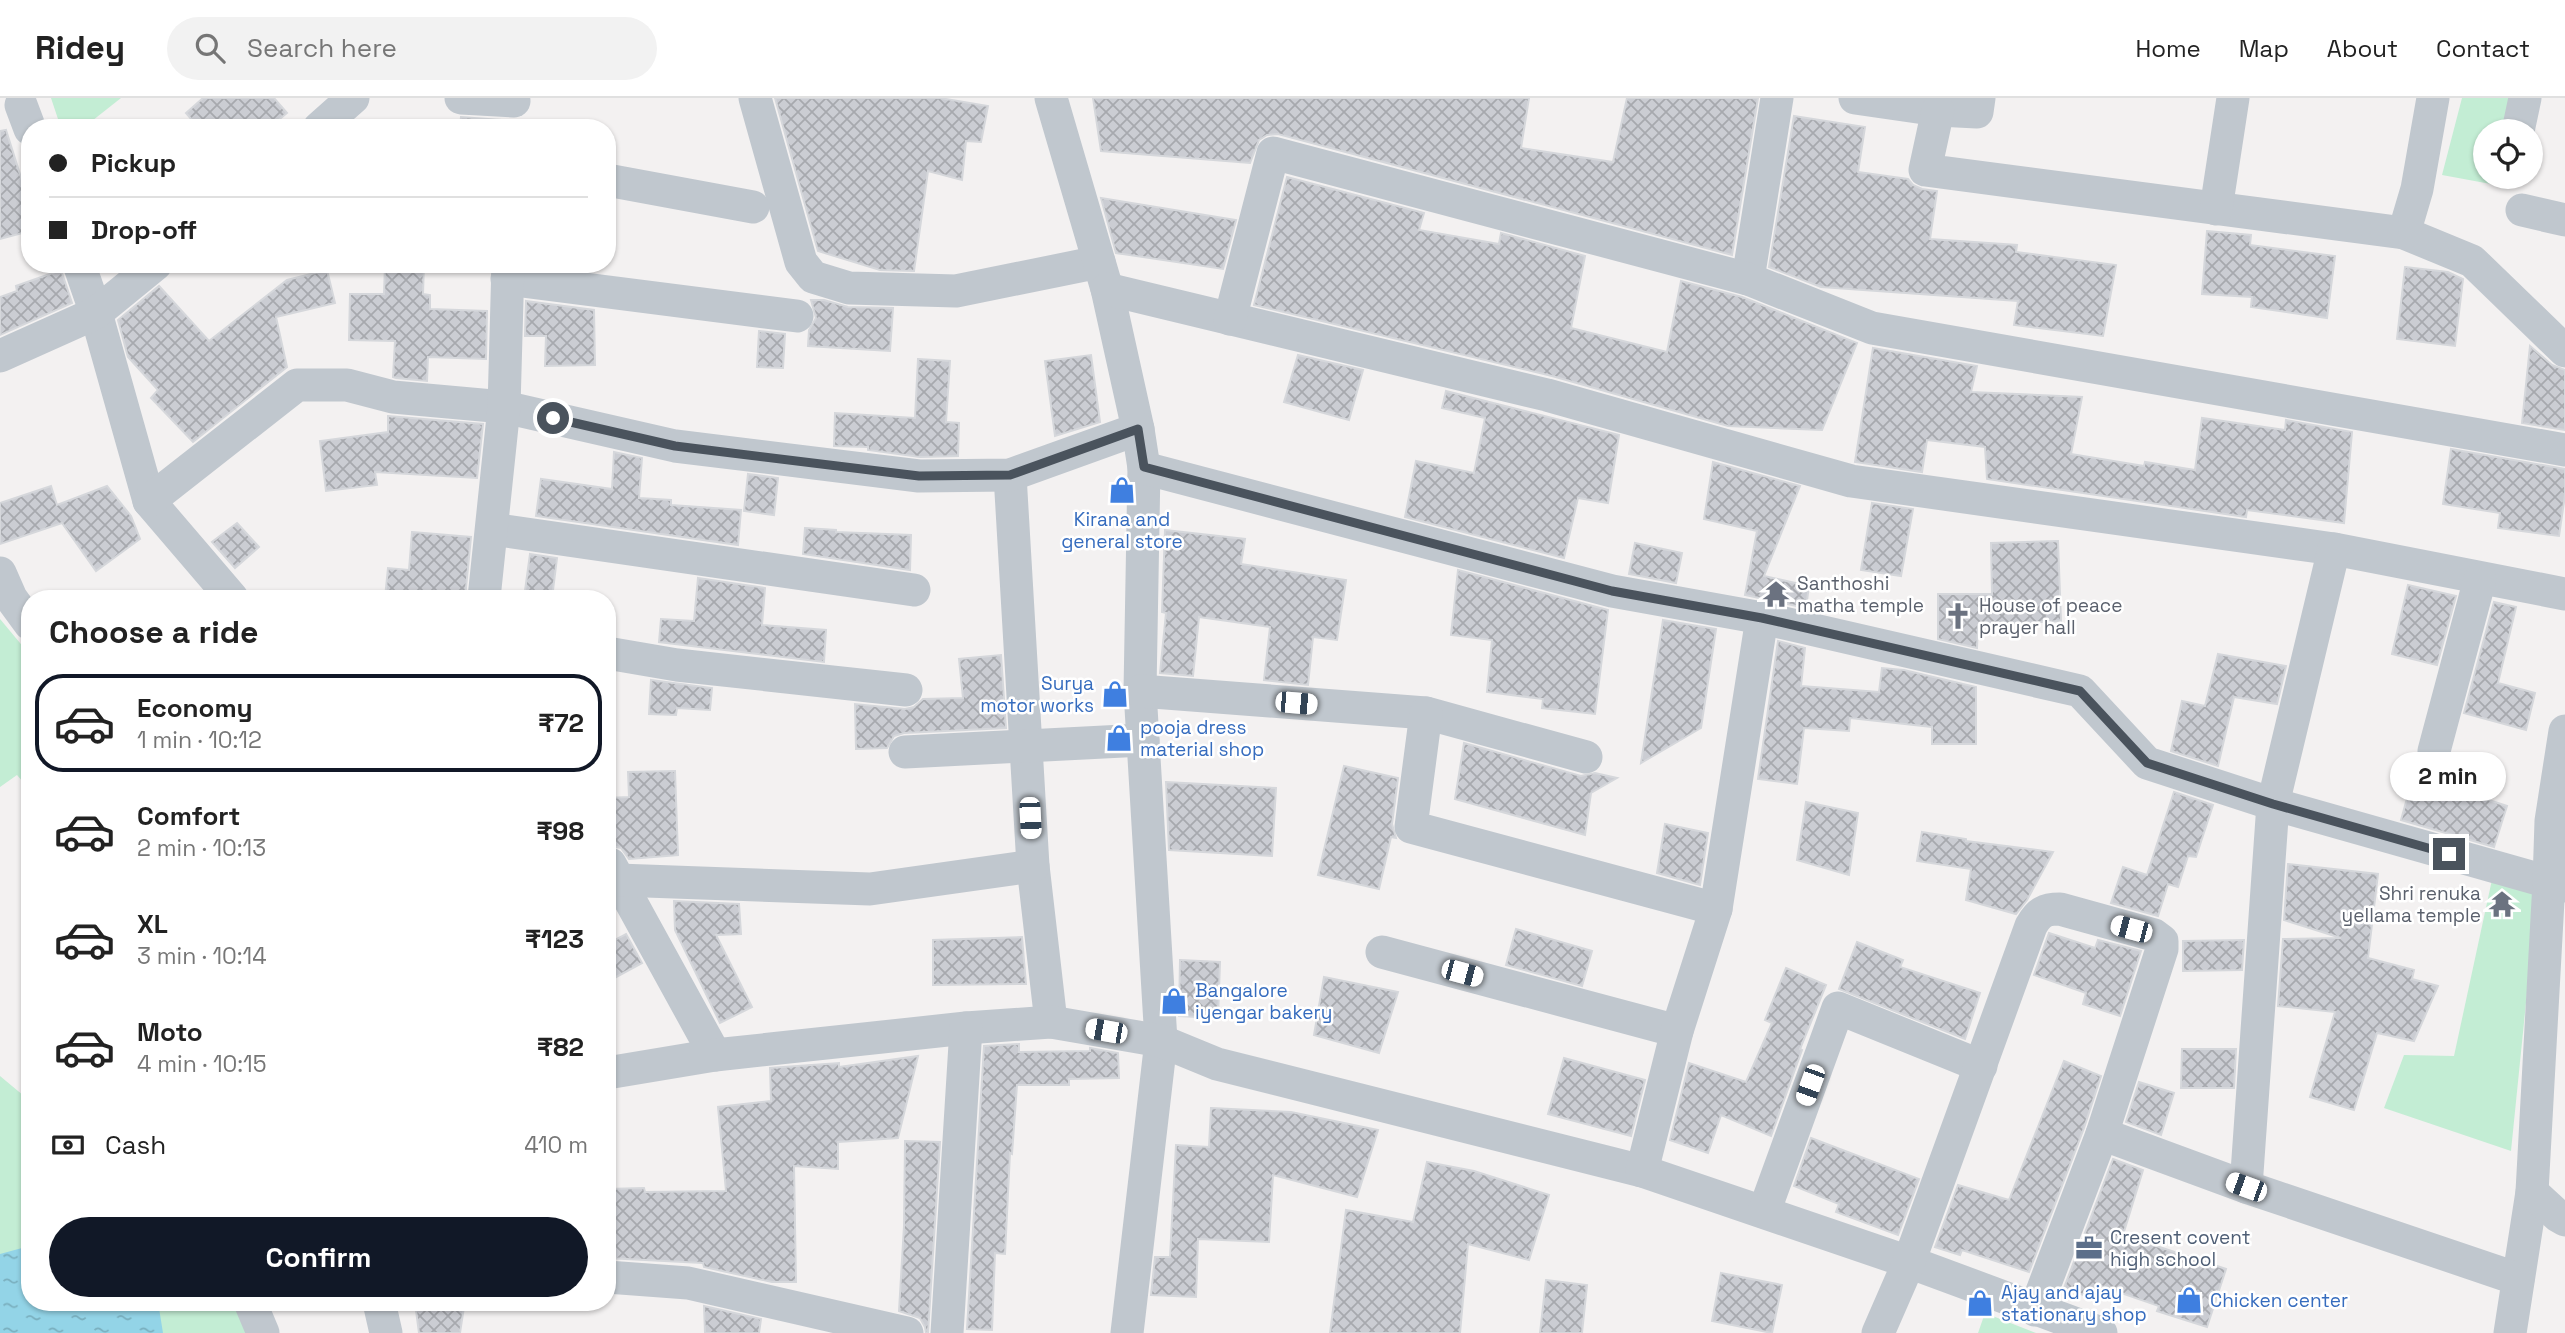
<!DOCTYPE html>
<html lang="en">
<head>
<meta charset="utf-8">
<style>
  body { margin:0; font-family:"Space Grotesk",sans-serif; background:#f2f2f2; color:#222; height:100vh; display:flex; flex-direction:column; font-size:26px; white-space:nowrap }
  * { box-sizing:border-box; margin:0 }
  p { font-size:23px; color:#767676 }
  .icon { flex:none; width:38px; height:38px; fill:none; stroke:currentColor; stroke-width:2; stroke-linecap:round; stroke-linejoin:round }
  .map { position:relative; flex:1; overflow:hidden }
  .drawer { position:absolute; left:21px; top:492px; width:595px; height:721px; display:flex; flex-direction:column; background:#fff; border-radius:28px; box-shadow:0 2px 5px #0004 }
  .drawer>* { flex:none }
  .hud { position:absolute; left:21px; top:21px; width:595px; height:154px; border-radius:28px; box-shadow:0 2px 5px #0004; display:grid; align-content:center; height:154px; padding:0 28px; background:#fff }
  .fabs { position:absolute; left:2473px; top:21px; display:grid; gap:14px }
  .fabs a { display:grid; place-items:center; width:70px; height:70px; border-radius:50%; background:#fff; box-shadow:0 2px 5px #0004; font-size:35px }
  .end { position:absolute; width:32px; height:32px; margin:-16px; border:9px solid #4a535d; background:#fff; box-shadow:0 0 0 4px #fff }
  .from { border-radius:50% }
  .bubble { position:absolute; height:49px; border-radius:24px; background:#fff; box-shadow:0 2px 5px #0004; font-size:23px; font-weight:700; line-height:49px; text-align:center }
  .car { position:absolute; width:21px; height:42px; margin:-21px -10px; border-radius:9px; box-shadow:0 0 5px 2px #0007; background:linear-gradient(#fff 24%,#345 0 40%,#fff 0 76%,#345 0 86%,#fff 0) }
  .hud b { display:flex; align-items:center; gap:24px; height:66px; font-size:26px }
  .hud b+b { border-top:2px solid #e0e0e0 }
  .hud i { width:18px; height:18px; background:#222 }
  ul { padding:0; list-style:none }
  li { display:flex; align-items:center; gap:21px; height:98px; margin:0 14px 10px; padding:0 14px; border:4px solid transparent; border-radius:28px }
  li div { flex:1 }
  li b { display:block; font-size:26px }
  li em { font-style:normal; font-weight:700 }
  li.active { border-color:#111827 }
  li>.icon { width:63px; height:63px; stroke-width:1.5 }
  h2 { padding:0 28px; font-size:32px; line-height:84px }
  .pay { display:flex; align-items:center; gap:18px; height:77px; padding:0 28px; font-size:26px }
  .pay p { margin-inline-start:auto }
  .button { display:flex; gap:14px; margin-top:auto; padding:14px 28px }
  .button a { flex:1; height:80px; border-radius:42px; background:#111827; color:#fff; font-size:28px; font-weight:700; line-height:80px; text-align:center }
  header { display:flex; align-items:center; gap:42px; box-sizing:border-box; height:98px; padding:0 35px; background:#fff; border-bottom:2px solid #e0e0e0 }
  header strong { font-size:33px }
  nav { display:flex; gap:38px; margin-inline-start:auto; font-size:24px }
  .search { width:490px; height:63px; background:#f2f2f2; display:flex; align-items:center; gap:18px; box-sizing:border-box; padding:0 24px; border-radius:38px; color:#767676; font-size:26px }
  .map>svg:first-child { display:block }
  .park { fill:#c3edd4 }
  .water { fill:url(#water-ripples) }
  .building { fill:url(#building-cross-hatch); stroke:#d5d7db; stroke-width:2 }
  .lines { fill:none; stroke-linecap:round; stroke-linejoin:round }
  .minor { stroke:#c0c7ce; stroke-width:33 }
  .route { stroke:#4a535d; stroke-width:9 }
  .labels { text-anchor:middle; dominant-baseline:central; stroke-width:5; stroke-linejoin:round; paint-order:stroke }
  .shop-label { font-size:19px; fill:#366cbe; stroke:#fff; text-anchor:start }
  .worship-label { font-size:19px; fill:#5b616d; stroke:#fff; text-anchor:start }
  .service-label { font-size:19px; fill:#4e5e75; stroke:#fff; text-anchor:start }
</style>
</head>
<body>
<header>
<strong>Ridey</strong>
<div class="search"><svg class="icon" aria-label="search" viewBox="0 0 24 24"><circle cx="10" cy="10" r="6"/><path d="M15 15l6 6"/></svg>Search here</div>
<nav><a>Home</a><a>Map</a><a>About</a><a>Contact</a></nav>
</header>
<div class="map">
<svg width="2565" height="1235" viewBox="0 0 2565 1235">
  <defs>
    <pattern id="water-ripples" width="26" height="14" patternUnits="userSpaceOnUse" patternTransform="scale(1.75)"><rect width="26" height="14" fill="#93d4e7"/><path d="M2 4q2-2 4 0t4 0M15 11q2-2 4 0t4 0" fill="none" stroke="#7aafbe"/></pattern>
    <pattern id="building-cross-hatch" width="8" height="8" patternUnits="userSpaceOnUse" patternTransform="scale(1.75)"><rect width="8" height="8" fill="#cbcdd3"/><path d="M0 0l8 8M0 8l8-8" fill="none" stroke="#a7a9ae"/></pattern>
  </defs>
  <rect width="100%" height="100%" fill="#f3f1f1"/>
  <g class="park">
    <path d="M51,0H121L83,30H61Z"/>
    <path d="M2462,0H2521L2516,33H2485V79H2508L2507,89L2442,77Z"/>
    <path d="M0,521L30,557V692L17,677L0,689Z"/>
    <path d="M2493,777L2538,786L2511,1053L2384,1010L2404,957L2454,958Z"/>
    <path d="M0,978L30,1003V1204H238L252,1235H0Z"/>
    <path d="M1985,1215L2036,1235H1978Z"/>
  </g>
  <path class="water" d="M22,1150H30V1204H152L159,1210L163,1235H0V1156Z"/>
  <g class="building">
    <path d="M203,0H274L287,15L269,30H199L186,15Z"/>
    <path d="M775,0H940L988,8L981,44L966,43L962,82L928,73L914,173L880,172L818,153Z"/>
    <path d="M1093,0H1529L1521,50L1613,64L1627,0H1758L1732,157L1278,36L1267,37L1259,42L1250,65L1101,53Z"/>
    <path d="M1794,18L1865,29L1858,74L1908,81L1913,87L1922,91L1937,93L1930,141L2017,147L2016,154L2116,167L2103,238L2014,227L2018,203L1821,189L1769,169Z"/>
    <path d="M461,19L501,22V30H460Z"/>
    <path d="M6,32L25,92L30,91V133L0,141V33Z"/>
    <path d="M1287,79L1424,115L1419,132L1499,146L1501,135L1585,158L1571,230L1667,254L1681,183L1742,199L1857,245L1822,332L1728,328L1552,278L1254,207Z"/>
    <path d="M1101,100L1236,122L1223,171L1116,155Z"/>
    <path d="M2207,133L2251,137L2250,147L2335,158L2327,220L2251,209L2252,199L2202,196Z"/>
    <path d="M385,166H424L423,196L430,197V211L487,213L486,261L428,259L427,283L396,280L393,279L395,243L349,242L350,196H384Z"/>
    <path d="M2405,169L2448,174L2463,181L2455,248L2397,241Z"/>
    <path d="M61,172L72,205L0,237V199L17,193L16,188Z"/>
    <path d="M327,172L335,205L276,219L287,269L193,344L151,300L158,292L128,259L118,222L159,188L209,243L287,182Z"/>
    <path d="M811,202H824L848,209L893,210L890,253L808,248L809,232L816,220Z"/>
    <path d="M526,203L594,212L595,267L545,268L546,238H525Z"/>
    <path d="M759,233L785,236L783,270L757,269Z"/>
    <path d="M2530,248L2552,267L2565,272V332L2522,325Z"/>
    <path d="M1873,250L1977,268L1971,294L2082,299L2071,356L2144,368L2145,364L2195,372L2202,320L2285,332L2286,322L2352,334L2344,425L2247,412L2246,419L1987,381L1985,349L1927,342L1922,374L1855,364Z"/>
    <path d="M1091,257L1100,324L1055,338L1045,263Z"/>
    <path d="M1298,257L1363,272L1349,322L1284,304Z"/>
    <path d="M918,261L950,263L946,324L959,325L958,358L920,359L868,352V349L834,348L835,315L915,320Z"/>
    <path d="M1446,293L1619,337L1608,405L1578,400L1564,460L1405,419L1416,363L1474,375L1485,320L1442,310Z"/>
    <path d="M388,318L483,326L477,380L375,374L377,387L326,393L320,343L388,334Z"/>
    <path d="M2451,351L2565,371V397L2559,438L2498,430L2500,415L2443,406Z"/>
    <path d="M614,354L642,360L639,400L671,402V407L741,412L738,447L536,418L541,381L612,391Z"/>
    <path d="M1713,364L1800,388L1764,478L1809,488L1806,510L1745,497L1757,433L1704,421Z"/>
    <path d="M748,376L778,380L774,417L744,413Z"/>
    <path d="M51,388L57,407L107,388L131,418L140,441L96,473L62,425L0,446V405Z"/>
    <path d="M1872,405L1913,411L1901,478L1861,472Z"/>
    <path d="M237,425L259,449L235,470L212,444Z"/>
    <path d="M805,430L836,432V434L911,437L910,472L803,456Z"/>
    <path d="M1165,432L1245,441L1241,466L1346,482L1337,542L1313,539L1308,587L1264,582L1270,529L1199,519L1193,578L1160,575L1166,515L1162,514Z"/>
    <path d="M412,434L471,439L465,500H385L388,470L409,472Z"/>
    <path d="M2058,443L2061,523L1978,527L1977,550L1938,541V496H1992L1991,445Z"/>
    <path d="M1635,445L1682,455L1676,485L1629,476Z"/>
    <path d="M530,456L557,460L552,500H524Z"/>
    <path d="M1458,472L1608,512L1595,616L1542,610L1543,601L1487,594L1492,542L1451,537Z"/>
    <path d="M698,480L765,490L762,527L826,532L824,564L659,544L661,521L694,523Z"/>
    <path d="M2408,487L2456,498L2437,567L2392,556Z"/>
    <path d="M2494,504L2516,509L2498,585L2535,595L2526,632L2464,615Z"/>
    <path d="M1663,522L1716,531L1701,630L1641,665Z"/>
    <path d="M1778,543L1805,550L1801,588L1879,594L1882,570L1904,572L1976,589V646H1932V629L1850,620L1849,633L1804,630L1797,686L1758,681Z"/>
    <path d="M2218,556L2286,568L2277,606L2234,599L2218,668L2171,653L2182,603L2205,608Z"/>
    <path d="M1001,557L1006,630L904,635L894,638L887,650L856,651L855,606L905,611L914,609L923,601L963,600L959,561Z"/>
    <path d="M651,582L712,590L710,612L677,610L676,617L649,616Z"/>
    <path d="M1464,645L1581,678L1595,675L1617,680L1591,695L1585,737L1455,701Z"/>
    <path d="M1344,668L1398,680L1392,726L1396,740L1391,739L1379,791L1318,777Z"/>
    <path d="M675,673L678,757L629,761L621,750L607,747V700L629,699L628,674Z"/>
    <path d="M2414,675L2453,686L2452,690L2507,708L2494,749L2401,722Z"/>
    <path d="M1166,684L1276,690L1272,758L1169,752Z"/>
    <path d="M2174,694L2213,707L2196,759L2188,758L2178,789L2168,786L2158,818L2111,805L2123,769L2147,777Z"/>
    <path d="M1806,704L1858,715L1849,777L1797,762Z"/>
    <path d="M1665,726L1708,735L1700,787L1657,775Z"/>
    <path d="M1922,734L1966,741V743L2053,754L2027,802L2016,816L1966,802L1971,771L1917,763Z"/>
    <path d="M2288,766L2378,776L2368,860L2414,872L2412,881L2438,888L2414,943L2377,935L2354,1012L2310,999L2335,914L2278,908L2283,841L2341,840L2284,822Z"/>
    <path d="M674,803L739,806L741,836L716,837L752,909L720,925L675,832Z"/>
    <path d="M1516,831L1592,853L1582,888L1506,867Z"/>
    <path d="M2049,835L2095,850L2098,842L2141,853L2120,918L2083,906L2086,895L2034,877Z"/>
    <path d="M626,836L642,865L607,884V846Z"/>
    <path d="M1022,839L1026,886L933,887V842Z"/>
    <path d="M2244,842L2242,872L2183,873V843Z"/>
    <path d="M1857,844L1903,862L1900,869L1980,895L1965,941L1839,891Z"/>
    <path d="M1180,862L1220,864L1218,920L1179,918Z"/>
    <path d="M1786,870L1826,887L1800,951L1802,952L1771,1038L1721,1017L1708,1055L1670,1042L1689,965L1746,984L1772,925L1765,922Z"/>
    <path d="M1324,879L1398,894L1379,955L1314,937Z"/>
    <path d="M1019,946V954L1090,953V950L1118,955L1119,980L1069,981V987H1017L1012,1056L1010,1055L1005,1156L995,1155L992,1232L967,1231L984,948Z"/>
    <path d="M2182,951H2236L2234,990H2181Z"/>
    <path d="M918,958L898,1040L838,1044V1071L794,1068L796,1184H772L704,1169L703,1165L607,1160V1091L644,1090L645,1094L726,1093L718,1009L771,1003L770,970L839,965V969Z"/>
    <path d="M1564,960L1645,982L1631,1038L1548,1016Z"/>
    <path d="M2064,963L2101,978L2084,1030L2029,1174L1962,1152L1960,1157L1935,1149L1958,1087L2009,1102Z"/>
    <path d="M2139,984L2174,995L2161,1037L2126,1024Z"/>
    <path d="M1211,1010L1291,1014L1378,1032L1357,1099L1273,1077L1269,1144L1198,1141L1196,1199L1151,1197L1155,1159H1170L1176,1047L1209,1049Z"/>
    <path d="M1811,1040L1919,1081L1898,1137L1836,1114L1839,1106L1794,1088Z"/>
    <path d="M905,1043L940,1044L928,1235H926L925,1229L920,1220L899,1213L904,1128Z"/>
    <path d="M2113,1061L2143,1072L2123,1137L2226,1171L2207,1229L2157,1213L2159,1208L2101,1188L2097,1202L2064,1190Z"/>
    <path d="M1427,1064L1474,1073L1549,1097L1529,1162L1468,1146L1460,1235H1330L1346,1112L1413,1124Z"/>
    <path d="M1721,1175L1782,1187L1772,1235L1712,1223Z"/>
    <path d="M1546,1182L1587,1187L1582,1235H1540Z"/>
    <path d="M415,1205L464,1209L460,1235H419Z"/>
    <path d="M704,1208L761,1221L759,1235H705Z"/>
  </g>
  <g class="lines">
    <g class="minor">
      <path d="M461,0L514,3"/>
      <path d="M755,0L801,164L813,179L849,190L956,193L1099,164"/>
      <path d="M1051,0L1107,191L1138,331L1144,370L1140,593L1161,943L1127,1235"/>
      <path d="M1855,0L1938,12L1977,14L1979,0"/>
      <path d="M21,7L30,31"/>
      <path d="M1938,12L1925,72L2404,135L2472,163L2565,253"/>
      <path d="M319,30L353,0"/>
      <path d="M2518,33L2525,0"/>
      <path d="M607,82L753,109"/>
      <path d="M2216,111L2233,0"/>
      <path d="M2522,112L2565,122"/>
      <path d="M2404,135L2417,91L2433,0"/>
      <path d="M79,166L96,215L149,403L232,500"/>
      <path d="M507,181L797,218"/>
      <path d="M1748,181L1777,0"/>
      <path d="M1107,191L1547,297L1851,383L2334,451L2565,496"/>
      <path d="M1230,221L1273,55L1748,181L1872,230L2565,352"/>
      <path d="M0,258L96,215L156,166"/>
      <path d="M1144,370L1612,493L1762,520L2080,593L2147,665L2273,706L2549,784L2532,1094L2510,1235"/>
      <path d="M1010,377L1033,768L1051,924"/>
      <path d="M149,403L297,287H347L393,299L504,309L675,348L919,378L1010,377L1138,331"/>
      <path d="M492,431L914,492"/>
      <path d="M0,475L11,500L30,526"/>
      <path d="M484,500L504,309L508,166"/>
      <path d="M607,555L677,567L906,592"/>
      <path d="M1140,593L1426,615L1586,659"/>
      <path d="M1426,615L1411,729L1716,811"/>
      <path d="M2565,633L2551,723L2549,784L2565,788"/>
      <path d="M2434,653L2480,481"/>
      <path d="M905,654L1143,642"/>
      <path d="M610,766L715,957"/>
      <path d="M618,782L870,791L1033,768"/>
      <path d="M1382,854L1677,933"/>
      <path d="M607,975L715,957L966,930L1051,924L1161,943L1217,966L1642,1073L1909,1164L2101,1235"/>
      <path d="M2102,1036L2246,1089L2518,1181"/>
      <path d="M1642,1073L1677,933L1716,811L1762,520"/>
      <path d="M2246,1089L2273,706L2334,451"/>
      <path d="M2532,1094L2558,1118L2565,1122"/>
      <path d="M1764,1114L1838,910L1981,968"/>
      <path d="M607,1179L688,1185L907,1235"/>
      <path d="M250,1204L263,1235"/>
      <path d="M379,1204L386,1235"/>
      <path d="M947,1235L966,930"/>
      <path d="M1878,1235L1909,1164L2031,828C2039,814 2045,811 2060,811L2154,837L2162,843V851L2102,1036L2035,1212"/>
    </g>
  </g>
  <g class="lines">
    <path class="route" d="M553,320L675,348L919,378L1010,377L1138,331L1144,369L1612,493L1762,520L2080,593L2147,665L2273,706L2449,756"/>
  </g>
  <defs>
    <symbol id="shop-bare" viewBox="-9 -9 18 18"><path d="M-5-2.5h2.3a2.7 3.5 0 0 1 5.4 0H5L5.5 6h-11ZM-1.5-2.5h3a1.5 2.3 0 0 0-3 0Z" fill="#3f7fe0" stroke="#fff" stroke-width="2.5" paint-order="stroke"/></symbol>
    <symbol id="temple-bare" viewBox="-9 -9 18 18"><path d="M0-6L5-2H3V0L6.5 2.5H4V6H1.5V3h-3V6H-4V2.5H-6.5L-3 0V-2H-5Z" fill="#6b7280" stroke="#fff" stroke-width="2.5" paint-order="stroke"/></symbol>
    <symbol id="church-bare" viewBox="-9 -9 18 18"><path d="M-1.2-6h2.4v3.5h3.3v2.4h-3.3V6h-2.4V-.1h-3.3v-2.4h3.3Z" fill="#6b7280" stroke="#fff" stroke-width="2.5" paint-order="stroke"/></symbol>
    <symbol id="office-bare" viewBox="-9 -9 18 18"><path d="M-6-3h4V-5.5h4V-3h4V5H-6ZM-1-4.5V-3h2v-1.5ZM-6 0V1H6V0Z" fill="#5c6f8a" stroke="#fff" stroke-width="2.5" paint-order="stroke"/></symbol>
  </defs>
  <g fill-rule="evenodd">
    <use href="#shop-bare" x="1103" y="373" width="38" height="38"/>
    <use href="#temple-bare" x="1757" y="477" width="38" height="38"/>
    <use href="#church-bare" x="1939" y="499" width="38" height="38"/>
    <use href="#shop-bare" x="1096" y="577" width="38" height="38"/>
    <use href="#shop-bare" x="1100" y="621" width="38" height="38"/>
    <use href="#temple-bare" x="2483" y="787" width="38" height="38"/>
    <use href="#shop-bare" x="1155" y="884" width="38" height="38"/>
    <use href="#office-bare" x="2070" y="1131" width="38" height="38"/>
    <use href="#shop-bare" x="2170" y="1183" width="38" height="38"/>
    <use href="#shop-bare" x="1961" y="1186" width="38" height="38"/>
  </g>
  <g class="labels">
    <g class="shop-label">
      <text x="1122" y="421" text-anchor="middle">Kirana and<tspan x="1122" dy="22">general store</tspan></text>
      <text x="1094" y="585" text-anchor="end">Surya<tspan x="1094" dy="22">motor works</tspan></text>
      <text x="1140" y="629">pooja dress<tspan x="1140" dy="22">material shop</tspan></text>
      <text x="1195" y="892">Bangalore<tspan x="1195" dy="22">iyengar bakery</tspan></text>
      <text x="2001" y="1194">Ajay and ajay<tspan x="2001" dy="22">stationary shop</tspan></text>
      <text x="2210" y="1202">Chicken center</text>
    </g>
    <g class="worship-label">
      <text x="1797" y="485">Santhoshi<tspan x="1797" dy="22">matha temple</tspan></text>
      <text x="1979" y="507">House of peace<tspan x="1979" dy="22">prayer hall</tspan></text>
      <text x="2481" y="795" text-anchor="end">Shri renuka<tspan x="2481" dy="22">yellama temple</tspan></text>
    </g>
    <g class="service-label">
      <text x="2110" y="1139">Cresent covent<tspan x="2110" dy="22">high school</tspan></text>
    </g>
  </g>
</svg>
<div class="fabs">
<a><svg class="icon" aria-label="locate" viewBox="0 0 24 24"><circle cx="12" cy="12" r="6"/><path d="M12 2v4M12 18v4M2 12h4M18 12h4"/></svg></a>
</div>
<i class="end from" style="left:553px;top:320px"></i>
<i class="end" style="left:2449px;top:756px"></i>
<div class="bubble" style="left:2390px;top:654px;width:116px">2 min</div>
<i class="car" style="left:1296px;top:605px;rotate:95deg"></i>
<i class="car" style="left:1030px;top:720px;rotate:177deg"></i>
<i class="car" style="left:2131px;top:831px;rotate:285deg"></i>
<i class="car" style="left:1462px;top:875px;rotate:105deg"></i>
<i class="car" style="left:1106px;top:933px;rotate:280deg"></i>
<i class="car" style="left:1810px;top:987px;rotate:200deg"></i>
<i class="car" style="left:2246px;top:1089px;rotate:290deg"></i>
<div class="hud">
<b><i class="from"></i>Pickup</b>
<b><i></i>Drop-off</b>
</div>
<section class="drawer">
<h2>Choose a ride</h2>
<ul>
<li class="active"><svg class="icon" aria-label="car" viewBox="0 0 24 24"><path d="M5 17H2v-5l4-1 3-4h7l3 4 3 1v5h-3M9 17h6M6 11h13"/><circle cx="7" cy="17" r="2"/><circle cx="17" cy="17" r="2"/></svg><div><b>Economy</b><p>1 min · 10:12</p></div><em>₹72</em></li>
<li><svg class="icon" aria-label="car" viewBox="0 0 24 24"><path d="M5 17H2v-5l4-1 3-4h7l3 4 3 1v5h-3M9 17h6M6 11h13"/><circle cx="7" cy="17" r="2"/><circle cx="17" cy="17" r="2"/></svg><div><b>Comfort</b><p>2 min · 10:13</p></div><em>₹98</em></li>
<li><svg class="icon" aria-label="car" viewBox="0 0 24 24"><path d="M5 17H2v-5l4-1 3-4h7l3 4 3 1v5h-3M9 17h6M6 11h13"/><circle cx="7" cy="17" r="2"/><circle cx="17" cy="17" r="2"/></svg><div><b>XL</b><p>3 min · 10:14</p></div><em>₹123</em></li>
<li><svg class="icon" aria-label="car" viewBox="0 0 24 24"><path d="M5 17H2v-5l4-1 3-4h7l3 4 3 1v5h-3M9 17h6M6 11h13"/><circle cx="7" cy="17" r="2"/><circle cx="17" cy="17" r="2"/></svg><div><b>Moto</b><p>4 min · 10:15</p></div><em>₹82</em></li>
</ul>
<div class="pay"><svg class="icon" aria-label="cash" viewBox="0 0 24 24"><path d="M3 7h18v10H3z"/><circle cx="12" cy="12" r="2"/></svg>Cash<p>410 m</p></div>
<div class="button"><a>Confirm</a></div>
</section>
</div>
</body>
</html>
